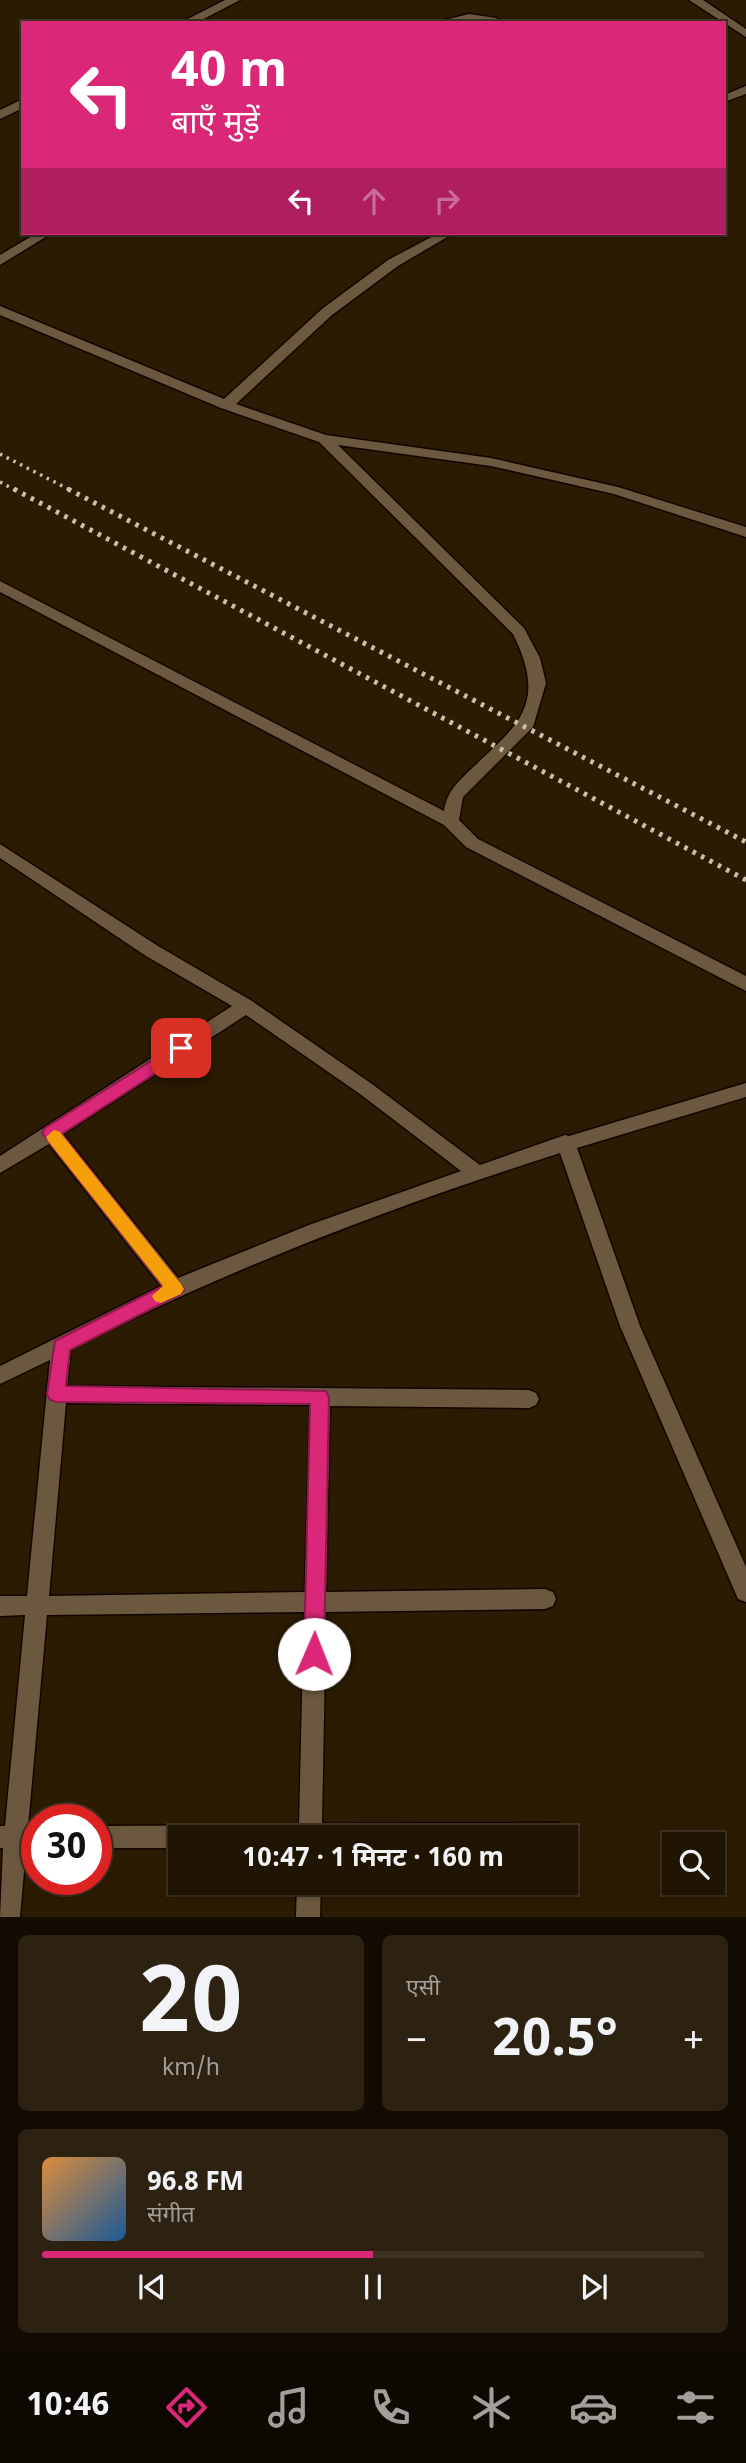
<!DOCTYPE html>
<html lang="hi">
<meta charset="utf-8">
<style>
body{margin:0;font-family:Georgia,"Noto Sans Devanagari",serif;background:#2d2111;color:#f1f3f6;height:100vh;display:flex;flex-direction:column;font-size:26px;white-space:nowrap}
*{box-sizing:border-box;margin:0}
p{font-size:23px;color:#a29e99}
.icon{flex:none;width:38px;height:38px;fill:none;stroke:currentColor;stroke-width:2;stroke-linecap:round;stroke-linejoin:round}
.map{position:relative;height:1917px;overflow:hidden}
.panel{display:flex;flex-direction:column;gap:18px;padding:18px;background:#120b01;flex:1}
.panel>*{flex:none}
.guide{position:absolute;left:21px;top:21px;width:705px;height:214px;border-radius:0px;box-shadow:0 2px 5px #0004,0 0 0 2px #3d3324;background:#db2777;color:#fff;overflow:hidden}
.buttons{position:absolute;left:662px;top:1832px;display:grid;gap:14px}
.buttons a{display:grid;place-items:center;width:63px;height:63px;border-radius:0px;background:#201402;box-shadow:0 2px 5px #0004,0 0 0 2px #3d3324;font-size:35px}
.speed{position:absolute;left:21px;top:1804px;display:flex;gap:14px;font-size:35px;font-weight:700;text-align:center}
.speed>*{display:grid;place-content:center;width:91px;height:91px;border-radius:50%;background:#201402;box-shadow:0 2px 5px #0004,0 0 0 2px #3d3324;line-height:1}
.speed .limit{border:10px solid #d22;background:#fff;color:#111}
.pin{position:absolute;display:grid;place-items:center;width:60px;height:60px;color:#fff;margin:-30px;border-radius:14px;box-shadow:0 4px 10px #0006}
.me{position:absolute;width:77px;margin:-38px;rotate:1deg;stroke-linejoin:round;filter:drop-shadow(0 0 5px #0008)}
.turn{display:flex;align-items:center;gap:24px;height:147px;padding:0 35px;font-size:32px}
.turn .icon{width:91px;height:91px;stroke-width:2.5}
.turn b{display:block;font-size:49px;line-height:60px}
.lanes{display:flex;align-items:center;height:66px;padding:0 35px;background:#0003;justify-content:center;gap:35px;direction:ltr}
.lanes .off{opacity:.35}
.big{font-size:52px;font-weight:700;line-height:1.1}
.panel .tile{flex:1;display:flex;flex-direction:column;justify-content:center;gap:10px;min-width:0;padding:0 24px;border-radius:10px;background:#2d2111}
.panel .dial{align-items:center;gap:0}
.dial b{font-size:91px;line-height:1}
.song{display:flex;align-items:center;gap:21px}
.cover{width:84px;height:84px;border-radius:10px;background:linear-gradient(135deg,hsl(30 70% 55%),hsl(210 70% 35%))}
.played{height:7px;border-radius:4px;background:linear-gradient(90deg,#db2777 50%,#3d3324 50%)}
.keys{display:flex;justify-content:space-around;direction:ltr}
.heat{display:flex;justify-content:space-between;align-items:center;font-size:38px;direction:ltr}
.panel .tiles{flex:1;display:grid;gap:18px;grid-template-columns:1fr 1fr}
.tile:last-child{grid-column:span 2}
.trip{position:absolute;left:168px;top:1825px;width:410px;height:70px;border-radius:0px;background:#201402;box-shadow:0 2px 5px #0004,0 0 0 2px #3d3324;font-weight:700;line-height:70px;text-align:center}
.tabs{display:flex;height:112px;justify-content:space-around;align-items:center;background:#0d0801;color:#a29e99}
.tabs .icon{width:49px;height:49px}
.tabs .current{color:#db2777}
.tabs b{font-size:32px;color:#f1f3f6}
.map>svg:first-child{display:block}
</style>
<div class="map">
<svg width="746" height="1917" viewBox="0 0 746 1917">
<rect width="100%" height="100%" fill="#2b1b02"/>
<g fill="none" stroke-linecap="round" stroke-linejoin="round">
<defs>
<path id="minor" d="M225 0H240L196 23H180Z
M689 0H703L746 29V37Z
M469 14 496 18 505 23 469 20 433 23Z
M746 86V94L724 102V95Z
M23 99V108L0 119V110Z
M37 233H52L0 265V255Z
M439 233H454L398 266 332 315 236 404 326 435 491 458 618 487 746 527V537L614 494 491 466 338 445 524 628 540 658 546 683 533 727 463 797 459 820 478 839 746 976V991L466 847 444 825 0 592V581L444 811C447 792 456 784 469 771 519 724 548 705 513 634L319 442 221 408 0 315V306L224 399 322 309 388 260Z
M0 844 158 946 252 1001 372 1084 480 1165 565 1135 569 1136 746 1083V1097L577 1148 640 1326 746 1567V1602L738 1599 735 1592 620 1326 560 1153C391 1207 228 1269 71 1349L67 1386 529 1390 536 1393 539 1399 536 1405 529 1408 330 1406 326 1592 545 1589 553 1592 556 1599 553 1606 545 1609 326 1612 322 1824 558 1823 566 1826 570 1834 566 1842 565 1838H180V1848H96V1826L299 1825 304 1612 47 1615 28 1826H37V1848H26L20 1917H0L3 1848H0V1826H5L25 1615 0 1616V1596H27L50 1360 0 1384V1366L161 1286 49 1144 0 1173V1156L232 1006 146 956 0 858ZM246 1015 360 1094 461 1171 309 1225 178 1278 63 1134ZM66 1403 310 1405 305 1592 49 1596Z
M297 1883H321L320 1917H296Z"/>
</defs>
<use href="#minor" stroke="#130500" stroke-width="3"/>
<use href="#minor" fill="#6b583e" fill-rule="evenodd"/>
<path stroke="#cbbfaf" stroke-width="3.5" stroke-dasharray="2.5 5" stroke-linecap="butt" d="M0 454 72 491
M0 482 17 491"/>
<path stroke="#cbbfaf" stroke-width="5" stroke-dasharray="3.5 6" stroke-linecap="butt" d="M14 489 746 880
M68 489 746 842"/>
</g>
<path fill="#db2777" stroke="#8e194d" stroke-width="2" d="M181 1042 189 1048 187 1053 62 1134 184 1289 181 1294 70 1350 66 1386 326 1391 329 1397 324 1654 321 1660 314 1663 307 1660 304 1654 310 1404 57 1402 50 1400 47 1394 55 1341 163 1286 42 1133 45 1128Z"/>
<path fill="#f59e0b" d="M54 1130 60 1132 181 1284 184 1289 181 1294 161 1303 155 1301 152 1296 163 1286 48 1141 46 1137Z"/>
</svg>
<div class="buttons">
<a><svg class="icon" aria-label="search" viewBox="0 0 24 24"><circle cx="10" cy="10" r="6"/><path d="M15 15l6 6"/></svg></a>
</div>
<div class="speed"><div class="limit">30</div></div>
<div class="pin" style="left:181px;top:1048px;background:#d93025"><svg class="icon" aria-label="arrive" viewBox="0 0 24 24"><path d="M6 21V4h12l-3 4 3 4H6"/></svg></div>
<svg class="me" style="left:314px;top:1654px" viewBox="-20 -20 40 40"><circle r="19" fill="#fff"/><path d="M0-13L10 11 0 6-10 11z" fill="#db2777"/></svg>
<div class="trip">10:47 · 1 मिनट · 160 m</div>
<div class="guide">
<div class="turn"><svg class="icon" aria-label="left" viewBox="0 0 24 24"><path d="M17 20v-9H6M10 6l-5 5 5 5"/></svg><div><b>40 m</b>बाएँ मुड़ें</div></div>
<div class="lanes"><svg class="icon" aria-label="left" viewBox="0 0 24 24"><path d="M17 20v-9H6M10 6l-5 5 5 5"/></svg><svg class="icon off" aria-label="ahead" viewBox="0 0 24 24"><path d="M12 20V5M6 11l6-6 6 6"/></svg><svg class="icon off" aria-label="right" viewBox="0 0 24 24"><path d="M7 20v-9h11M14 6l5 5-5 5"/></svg></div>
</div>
</div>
<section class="panel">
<div class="tiles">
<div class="tile dial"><b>20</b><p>km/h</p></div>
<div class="tile"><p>एसी</p>
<div class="heat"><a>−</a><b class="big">20.5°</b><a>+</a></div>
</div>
<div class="tile">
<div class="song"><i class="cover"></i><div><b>96.8 FM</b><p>संगीत</p></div></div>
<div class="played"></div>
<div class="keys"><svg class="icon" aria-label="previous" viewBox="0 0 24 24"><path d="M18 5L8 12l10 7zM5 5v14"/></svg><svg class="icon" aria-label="pause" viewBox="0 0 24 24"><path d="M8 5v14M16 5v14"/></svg><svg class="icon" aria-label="next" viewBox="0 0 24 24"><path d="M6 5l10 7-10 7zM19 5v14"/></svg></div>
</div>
</div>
</section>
<nav class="tabs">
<b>10:46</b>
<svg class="icon current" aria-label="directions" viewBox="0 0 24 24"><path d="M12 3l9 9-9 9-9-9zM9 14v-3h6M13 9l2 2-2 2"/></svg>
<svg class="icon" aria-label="music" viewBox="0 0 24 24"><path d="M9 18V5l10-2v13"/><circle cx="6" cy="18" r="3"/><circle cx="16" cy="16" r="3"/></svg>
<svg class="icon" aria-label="phone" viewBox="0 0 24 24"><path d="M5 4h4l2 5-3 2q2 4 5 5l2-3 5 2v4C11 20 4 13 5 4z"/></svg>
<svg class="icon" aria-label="climate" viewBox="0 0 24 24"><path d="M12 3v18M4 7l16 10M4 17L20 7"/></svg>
<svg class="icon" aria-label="car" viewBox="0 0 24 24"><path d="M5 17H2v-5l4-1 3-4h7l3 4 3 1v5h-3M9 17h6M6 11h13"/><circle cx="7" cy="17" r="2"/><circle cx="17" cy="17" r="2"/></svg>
<svg class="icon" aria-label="filters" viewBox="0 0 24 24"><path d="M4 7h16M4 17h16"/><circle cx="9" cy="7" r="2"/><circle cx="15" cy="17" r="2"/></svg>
</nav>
